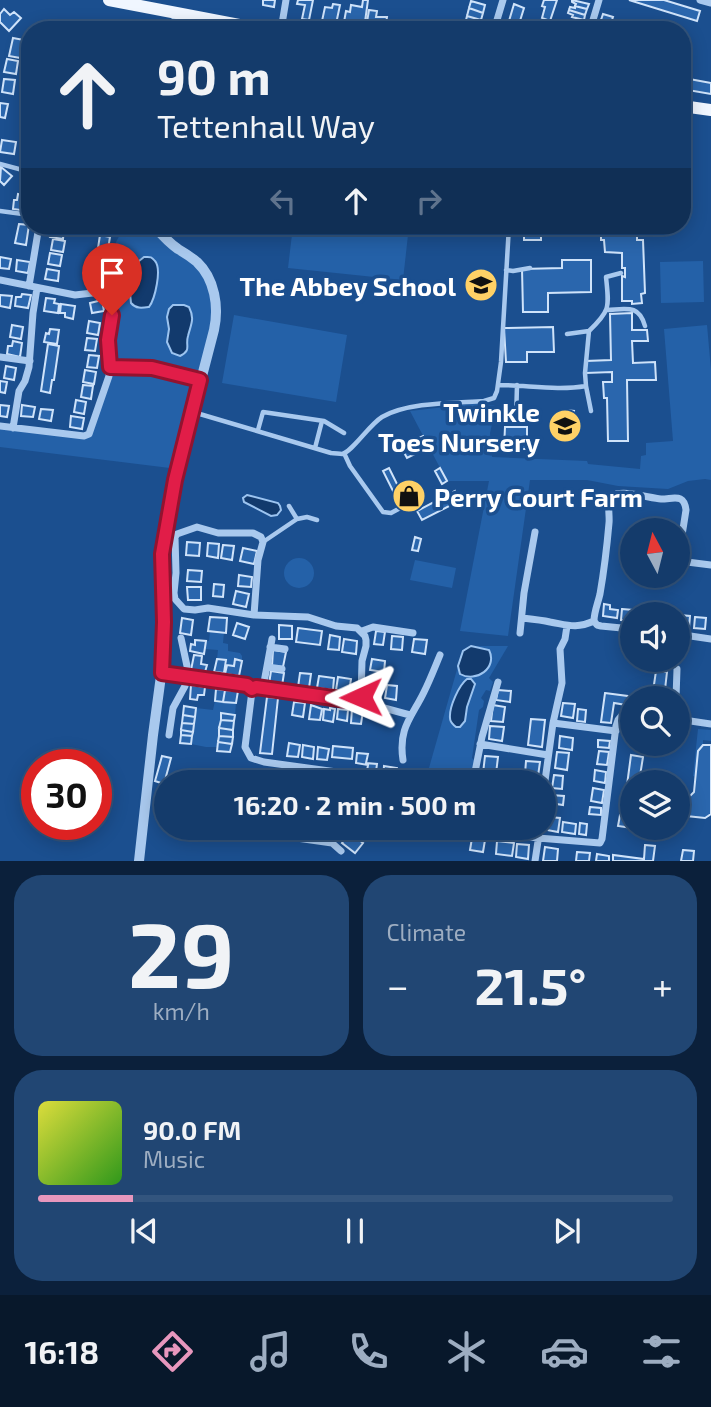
<!DOCTYPE html>
<meta charset="utf-8">
<style>
body{margin:0;font-family:"Exo 2",sans-serif;background:#214673;color:#f1f3f6;height:100vh;display:flex;flex-direction:column;font-size:26px;white-space:nowrap}
*{box-sizing:border-box;margin:0}
p{font-size:23px;color:#9dadc1}
.icon{flex:none;width:38px;height:38px;fill:none;stroke:currentColor;stroke-width:2;stroke-linecap:round;stroke-linejoin:round}
.map{position:relative;height:861px;overflow:hidden}
.panel{display:flex;flex-direction:column;gap:14px;padding:14px;background:#0b203b;flex:1}
.panel>*{flex:none}
.guide{position:absolute;left:21px;top:21px;width:670px;height:214px;border-radius:28px;box-shadow:0 4px 18px #0003,0 0 0 2px #33557e;background:#143b6b;color:#f1f3f6;overflow:hidden}
.needle{width:46px;rotate:353deg}
.tools{position:absolute;left:620px;top:518px;display:grid;gap:14px}
.tools a{display:grid;place-items:center;width:70px;height:70px;border-radius:50%;background:#143b6b;box-shadow:0 4px 18px #0003,0 0 0 2px #33557e;font-size:35px}
.speed{position:absolute;left:21px;top:749px;display:flex;gap:14px;font-size:35px;font-weight:700;text-align:center}
.speed>*{display:grid;place-content:center;width:91px;height:91px;border-radius:50%;background:#143b6b;box-shadow:0 4px 18px #0003,0 0 0 2px #33557e;line-height:1}
.speed .limit{border:10px solid #d22;background:#fff;color:#111}
.pin{position:absolute;display:grid;place-items:center;width:60px;height:60px;color:#fff;margin:-72px -30px;border-radius:50% 50% 50% 0;rotate:-45deg;box-shadow:0 0 7px #0007}
.pin .icon{rotate:45deg}
.me{position:absolute;width:77px;margin:-38px;rotate:269deg;stroke-linejoin:round;filter:drop-shadow(0 0 5px #0008)}
.turn{display:flex;align-items:center;gap:24px;height:147px;padding:0 21px;font-size:32px}
.turn .icon{width:91px;height:91px;stroke-width:2.5}
.turn b{display:block;font-size:49px;line-height:60px}
.lanes{display:flex;align-items:center;height:66px;padding:0 21px;background:#0003;justify-content:center;gap:35px;direction:ltr}
.lanes .off{opacity:.35}
.big{font-size:52px;font-weight:700;line-height:1.1}
.panel .tile{flex:1;display:flex;flex-direction:column;justify-content:center;gap:10px;min-width:0;padding:0 24px;border-radius:28px;background:#214673}
.panel .dial{align-items:center;gap:0}
.dial b{font-size:91px;line-height:1}
.song{display:flex;align-items:center;gap:21px}
.cover{width:84px;height:84px;border-radius:10px;background:linear-gradient(135deg,hsl(60 70% 55%),hsl(110 70% 35%))}
.played{height:7px;border-radius:4px;background:linear-gradient(90deg,#e797bd 15%,#33557e 15%)}
.keys{display:flex;justify-content:space-around;direction:ltr}
.heat{display:flex;justify-content:space-between;align-items:center;font-size:38px;direction:ltr}
.panel .tiles{flex:1;display:grid;gap:14px;grid-template-columns:1fr 1fr}
.tile:last-child{grid-column:span 2}
.trip{position:absolute;left:154px;top:770px;width:402px;height:70px;border-radius:35px;background:#143b6b;box-shadow:0 4px 18px #0003,0 0 0 2px #33557e;font-weight:700;line-height:70px;text-align:center}
.menu{display:flex;height:112px;justify-content:space-around;align-items:center;background:#08182b;color:#9dadc1}
.menu .icon{width:49px;height:49px}
.menu .on{color:#e797bd}
.menu b{font-size:32px;color:#f1f3f6}
.map>svg:first-child{display:block}
</style>
<div class="map">
<svg width="711" height="861" viewBox="0 0 711 861">
<rect width="100%" height="100%" fill="#1b4f8f"/>
<path fill="#2461a8" fill-rule="evenodd" d="M293 226H409L403 280 288 268Z
M156 228 197 262 216 306 178 469 0 447V426L89 434 108 381 112 262 116 242 122 231Z
M703 261 704 302 661 303 660 262Z
M234 315 347 335 336 402 222 383Z
M707 325 711 370V480L705 479 688 481 668 489 618 486 587 480H530L508 636 460 631 489 481H447L410 411 479 403 496 406 490 433 492 457 587 461 588 464 640 469 641 456 646 455V443L673 441 664 329Z
M284 573a15 15 0 1 1 30 0a15 15 0 1 1-30 0Z
M415 560 456 568 452 588 410 580Z
M210 631 224 632 223 643 228 644V651L240 653 242 656V661L235 660 234 666 227 665V660L217 659 218 650 205 649 206 641H209Z
M471 646H508L489 678 493 682 490 691 486 690 481 698 484 701 483 707 479 710 472 758 476 762 467 782H425L458 666 460 674C473 682 485 673 491 661L480 647ZM461 683 475 684 467 707 465 721 461 727H456L451 722 450 715Z
M215 701 236 703 235 715 221 713 217 747H206L191 744 196 708 213 710Z
M698 729 711 730V741L703 740V745L698 751 696 777 693 776Z"/>
<path fill="#123a6d" stroke="#9cc4f0" stroke-width="2" d="M144 257C150 257 151 256 155 261 162 269 155 299 149 307 142 308 136 309 131 303L130 293 131 283 139 261Z
M173 305H184L189 307C195 319 191 324 188 336 185 346 192 350 180 356L172 353 167 342 169 329 167 317 169 309Z
M247 495 278 503 280 506 281 510 277 515 271 516 244 502 243 498Z
M471 646 489 650C498 668 476 683 460 674L458 666 463 651Z
M467 679H471L475 684 467 707 465 721 460 727H456C453 724 450 723 450 718 449 707 459 685 467 679Z"/>
<path fill="#2a66ad" stroke="#cfe3fa" stroke-width="2" d="M263 0H275L274 7 263 5Z
M298 0H313L309 20 302 19 305 5 297 4Z
M363 0H368L365 22 359 21 358 28 351 27V23L344 22 346 11 350 12 351 5 362 7Z
M544 0H557L550 21 542 18 545 7 542 6Z
M572 0 589 4 587 9 575 6 576 4 572 2Z
M629 0H664L700 11 697 21Z
M471 1 485 5 483 13 469 8Z
M333 4 340 5 336 24 322 21 325 7 332 8Z
M514 4 524 8 519 24 509 21Z
M575 6 587 9 585 15 569 10 570 7 575 8Z
M469 8 483 13 481 20 467 16Z
M4 9 10 15 14 12 21 18 9 31 0 22V14Z
M369 10 377 11 376 17H387L385 30H379V26H375L374 29 366 28Z
M569 10 585 15 584 20 572 17 573 15 568 13Z
M603 14 613 17 612 20 618 22 617 25 601 20Z
M467 16 481 20 479 28 465 24Z
M601 20 617 25 616 28 610 26 609 29 599 26Z
M566 21 579 25 578 30 567 29 568 27 565 26Z
M133 22 148 25 147 30H131Z
M427 23H431L430 30H408L409 24 426 27Z
M13 38 24 40 23 48 28 49 26 59 9 56Z
M7 59 18 61 16 74 4 72Z
M684 78 711 83V94L682 89Z
M4 79 15 80 13 94 2 92Z
M0 103 8 104 5 118 0 117Z
M2 140 16 142 14 154 0 152Z
M1 167 12 176 4 185 0 181Z
M18 194 28 196 27 201 30 202 28 211 13 209 14 200H17Z
M19 224 29 225 26 245 15 243Z
M422 226H467L466 232 421 228Z
M524 226H572V233L541 234V240H524Z
M52 227 64 229 63 239 50 237Z
M637 230V240H643L645 293 641 294 642 303 632 304V301H622V276L625 277V268H622V253L605 252 604 240H601V231Z
M100 235 110 237 108 249 98 248Z
M53 239 65 241 63 252 51 250Z
M50 253 62 255 60 266 48 264Z
M92 254 102 256 100 268 90 266Z
M0 257 11 259 9 269 0 268Z
M17 260 30 262 28 273 16 271Z
M562 260H591V292L548 293V312H523L522 269 562 268Z
M47 269 59 271 58 281 45 279Z
M102 273 104 284 91 286 89 275Z
M22 294 31 295 28 308 15 306 16 297H21Z
M0 295 12 296 10 308 0 306Z
M46 298 55 299 54 303 59 304 58 313 44 311Z
M102 300 104 311 92 313 90 303Z
M61 304 75 306 73 319 65 317V313H60Z
M632 313V330H647L648 341H632L633 363 655 362 656 380H627L628 441H608L607 398H604L603 382H612V372L586 373V361L611 360 610 314Z
M89 321 100 323 98 335 87 333Z
M12 325 23 327 21 339 10 337Z
M553 327 554 352H527V362H506L504 328Z
M50 329 59 330 57 344 44 342 46 333 49 334Z
M87 338 97 339 95 351 85 350Z
M13 341 22 343 20 357 7 354 8 346H12Z
M48 344 59 346 54 380H52L50 393 41 391Z
M89 355 99 356 97 368 87 367Z
M6 366 16 368 14 380 4 378Z
M85 370 96 372 94 384 83 382Z
M0 381 7 382 5 393 0 392Z
M83 385 93 386 91 399 81 397Z
M76 400 86 402 84 414 74 412Z
M0 405 9 406 7 417 0 416Z
M22 405 35 407 33 417 21 416Z
M41 409 53 410 51 421 39 419Z
M564 410 574 411 570 440 560 439 561 428 557 427V424H562V421H559L560 413 564 414Z
M71 416 84 418 82 429 70 427Z
M505 427H527V449H504Z
M423 436 429 447 407 458 401 447Z
M389 468 400 490 394 493 383 471Z
M440 468 447 481 442 484 435 471Z
M455 491 459 501 422 520 417 511Z
M415 537 421 539 418 551 412 550Z
M187 542 200 543 199 556 186 555Z
M208 543 219 544 218 558 207 556Z
M223 545 234 546 232 560 221 558Z
M243 548 257 551 254 564 240 561Z
M188 570 202 571 201 582 187 581Z
M239 575 252 577 251 587 238 586Z
M214 584 224 585 223 597 213 596Z
M187 587H201V600H188Z
M236 591 249 594 246 607 233 604Z
M604 604 610 605V609L618 610 617 618 603 616Z
M622 609 633 610 632 621 621 620Z
M679 615 690 616 689 628 678 626Z
M210 617 227 618 226 633 208 631Z
M695 617 706 618 705 629 694 628Z
M182 618 193 620 191 635 180 633Z
M237 623 249 627 245 639 233 635Z
M279 625 292 626V639H279Z
M298 628 322 631 320 645 296 642Z
M376 631 385 632 383 645 374 644Z
M330 635 340 637 339 650 328 649Z
M392 636 403 637 402 650 391 649Z
M344 639 357 641 356 654 342 652Z
M414 639 427 640 425 654 412 652Z
M195 640 206 641 204 654 190 651 191 644 195 645Z
M273 650 286 652 283 667 272 666Z
M194 655 202 656 201 664 207 665 205 672 191 670Z
M217 659 226 660 224 673 214 672Z
M235 659 242 661 239 676 225 674 227 665 234 666Z
M372 659 385 661 384 672 370 670Z
M271 671 284 673 282 686 269 684Z
M656 671 667 672 664 698H652Z
M300 673 311 674 309 688 298 687Z
M319 676 334 678 333 690 317 688Z
M338 677 351 679 349 692 336 690Z
M370 682 383 684 381 697 368 695Z
M191 685 205 687 204 695H198L197 700 190 699Z
M387 685 397 686 396 700 385 698Z
M216 689 225 690 223 702 215 701Z
M225 690 238 691 236 703 223 702Z
M498 690 511 691 510 702 496 700Z
M605 693 635 697V698H632V706L614 703 611 723 601 722Z
M267 697 278 698 272 754 260 753Z
M294 702 305 703 303 717 292 715Z
M563 703 575 704 573 718 561 716Z
M311 705 322 709 320 720 309 719Z
M493 705 505 707 503 722 491 721Z
M184 706 196 708 195 717 183 715Z
M330 708 335 709 333 722 323 720 324 709 330 710Z
M338 709 348 710 347 721 337 719Z
M352 709 363 711 361 724 351 723Z
M578 709 586 710 585 722 577 721Z
M221 713 235 715 234 721 221 720Z
M183 715 195 717 194 724 182 723Z
M531 719 545 720 542 747 528 745Z
M221 720 234 721 233 730 219 728Z
M182 723 194 724 193 732 181 730Z
M490 726 504 727 502 741 489 739Z
M219 728 233 730V737L219 736Z
M181 730 193 732 192 736 181 735Z
M181 735 192 736 191 744 180 743Z
M219 736 233 737 232 744 218 742Z
M560 736 573 738 572 750 559 748Z
M598 740 610 741 609 748 598 747Z
M218 742 232 744 230 752 217 751Z
M289 743 300 745 298 757 287 756Z
M303 745 314 747 313 759 302 757Z
M703 745H711V814L705 818 677 815V795L689 797 694 792 698 751Z
M333 746 353 748 352 759 332 757Z
M318 747 329 749 327 760 317 759Z
M599 751 609 752 607 765 597 764Z
M557 752 569 753 567 770 555 768Z
M357 753 368 754 366 763 377 764 375 779 366 777 368 765 356 763Z
M631 755 643 757 639 782H632V801L625 800Z
M162 756 171 758 164 784 155 781Z
M485 756 498 757 495 782H482Z
M526 761 540 762 538 776 525 774Z
M384 766 397 768 396 781 383 780Z
M595 770 606 772 605 783 594 781Z
M234 773 240 774 239 782H233Z
M240 774 247 775 246 782H239Z
M247 775 253 776V782H246Z
M554 775 563 776 562 789 552 788Z
M253 776 261 777 260 782H253Z
M593 788 604 790 602 803 591 801Z
M551 795 564 796 563 805 550 803Z
M590 807 601 808V815L589 814Z
M620 815 632 816V828H646V830L618 826Z
M548 817 560 818 558 832 547 830Z
M563 822 576 824 575 834 562 832Z
M580 823 587 824 586 835 579 834Z
M316 828H323V835L315 834Z
M323 828H331L330 836 323 835Z
M348 835 354 840 356 838 363 843 355 853 342 843Z
M472 838 485 840 483 852 470 850Z
M497 841 514 843 512 856 496 854Z
M517 844 529 845 528 859 516 857Z
M645 845 655 846 653 861H613V855L644 859Z
M545 847 558 849 557 861H543Z
M683 850 694 851 693 861H681Z
M577 852 590 853 589 861H576Z
M597 854 609 856V861H596Z"/>
<g fill="none" stroke-linecap="round" stroke-linejoin="round">
<path stroke="#a9c9ee" stroke-width="4.5" d="M0 164 30 172
M0 211 30 215
M506 270 513 271 530 268
M607 310C626 309 639 304 645 326
M567 334 589 331
M498 385C527 385 557 391 586 386L585 373 589 331C611 310 609 307 606 277L621 273
M586 386 591 411
M193 412 331 453C335 453 339 454 342 454 352 452 369 425 382 417 408 402 455 403 484 401L494 398 497 391 501 362 509 226
M516 421 517 385
M258 430 263 412 324 421 344 433
M315 448 322 421
M344 453 350 466 383 512 391 513 417 499
M289 506 297 519
M263 542 297 519 307 517 317 520"/>
<path stroke="#a9c9ee" stroke-width="7" d="M700 0 711 3
M281 30 286 0
M494 30 503 0
M590 30 599 0
M91 226C113 230 134 236 156 228
M0 280 75 295 110 291
M29 286 39 226
M0 357 30 361
M110 367H146L200 380
M0 426 84 436 89 434 109 376 108 337 111 321V280L113 254
M13 428 19 391 25 381 29 367 33 313 37 288
M254 615 258 560 263 542 261 537 253 533H218L197 527 177 534 175 537 176 573 174 593 175 599 184 609 195 610 208 608 254 615 308 617 336 626 357 628 365 636 366 640V646L362 661 361 697
M522 618C531 619 541 620 550 622 568 625 576 629 594 621
M594 621C594 612 598 603 600 594 604 571 607 546 609 523 610 515 606 503 613 496 621 489 649 498 661 499 674 499 684 493 686 510L680 548 681 557 687 562 711 565
M594 621 597 625 601 626 632 629
M362 631 373 627 413 633
M520 633 524 593 535 532
M677 634 711 639
M270 647 285 649
M267 667 282 669
M162 673 250 687 252 691 245 747 251 758 264 762 344 773 358 782
M263 688 272 639
M252 689 263 688 347 700 361 697 373 705 410 715
M676 698 677 669
M677 719 711 724
M553 723 562 683 560 649 565 639 567 626
M169 735 173 708 185 686 187 676V666L181 638
M480 744 548 755
M403 760C398 728 412 717 424 692 430 680 435 667 440 655
M286 782 289 766
M473 782 482 737 498 682
M544 788 553 723 616 731
M227 828 332 843 341 851
M461 828 538 838 600 843 602 839 616 726 618 720 623 714 632 713
M535 861 540 828"/>
<path stroke="#a9c9ee" stroke-width="10" d="M174 30 178 13
M139 861 153 735 163 661 165 622 162 554 175 480 214 330C219 307 215 279 197 262 191 257 185 253 178 249 169 243 161 234 154 226"/>
<path stroke="#f0f6ff" stroke-width="12" d="M109 0 266 30
M682 106 711 110"/>
</g>
<g fill="none" stroke-linecap="round" stroke-linejoin="round">
<defs>
<path id="route" d="M112 315 108 340 110 367 152 368 200 380 175 480 162 554 164 622 162 673 247 685 252 689 256 687 347 700 361 697"/>
</defs>
<use href="#route" stroke="#92132f" stroke-width="18"/>
<use href="#route" stroke="#e11d48" stroke-width="12"/>
</g>
<defs>
<symbol id="school-disc" viewBox="-11 -11 22 22"><circle r="9.5" fill="#ffd166" stroke="#1b4f8f"/><path d="M0-5L7-2L0 1L-7-2ZM-4 1L0 2.5L4 1V4Q0 6-4 4Z" fill="#111"/></symbol>
<symbol id="shop-disc" viewBox="-11 -11 22 22"><circle r="9.5" fill="#ffd166" stroke="#1b4f8f"/><path d="M-5-2.5h2.3a2.7 3.5 0 0 1 5.4 0H5L5.5 6h-11ZM-1.5-2.5h3a1.5 2.3 0 0 0-3 0Z" fill="#111"/></symbol>
</defs>
<g fill-rule="evenodd">
<use href="#school-disc" x="462" y="266" width="38" height="38"/>
<use href="#school-disc" x="546" y="407" width="38" height="38"/>
<use href="#shop-disc" x="390" y="477" width="38" height="38"/>
</g>
<g text-anchor="middle" dominant-baseline="central" stroke-width="7" stroke-linejoin="round" paint-order="stroke">
<g font-size="26" font-weight="bold" fill="#fff" stroke="#1b4f8f" text-anchor="end">
<text x="456" y="285">The Abbey School</text>
<text x="540" y="411">Twinkle<tspan x="540" dy="30">Toes Nursery</tspan></text>
<text x="434" y="496" text-anchor="start">Perry Court Farm</text>
</g>
</g>
</svg>
<div class="tools">
<a><svg class="needle" viewBox="-14 -14 28 28"><path d="M0-13l5 13h-10z" fill="#e53935"/><path d="M0 13l5-13h-10z" fill="#9dadc1"/></svg></a>
<a><svg class="icon" aria-label="sound" viewBox="0 0 24 24"><path d="M4 9h4l5-4v14l-5-4H4zM17 9q2 3 0 6"/></svg></a>
<a><svg class="icon" aria-label="search" viewBox="0 0 24 24"><circle cx="10" cy="10" r="6"/><path d="M15 15l6 6"/></svg></a>
<a><svg class="icon" aria-label="layers" viewBox="0 0 24 24"><path d="M12 4l9 5-9 5-9-5zM3 14l9 5 9-5"/></svg></a>
</div>
<div class="speed"><div class="limit">30</div></div>
<div class="pin" style="left:112px;top:315px;background:#d93025"><svg class="icon" aria-label="arrive" viewBox="0 0 24 24"><path d="M6 21V4h12l-3 4 3 4H6"/></svg></div>
<svg class="me" style="left:361px;top:697px" viewBox="-20 -20 40 40"><path d="M0-17L14 15 0 8-14 15z" fill="#e11d48" stroke="#fff" stroke-width="4"/></svg>
<div class="trip">16:20 · 2 min · 500 m</div>
<div class="guide">
<div class="turn"><svg class="icon" aria-label="ahead" viewBox="0 0 24 24"><path d="M12 20V5M6 11l6-6 6 6"/></svg><div><b>90 m</b>Tettenhall Way</div></div>
<div class="lanes"><svg class="icon off" aria-label="left" viewBox="0 0 24 24"><path d="M17 20v-9H6M10 6l-5 5 5 5"/></svg><svg class="icon" aria-label="ahead" viewBox="0 0 24 24"><path d="M12 20V5M6 11l6-6 6 6"/></svg><svg class="icon off" aria-label="right" viewBox="0 0 24 24"><path d="M7 20v-9h11M14 6l5 5-5 5"/></svg></div>
</div>
</div>
<section class="panel">
<div class="tiles">
<div class="tile dial"><b>29</b><p>km/h</p></div>
<div class="tile"><p>Climate</p>
<div class="heat"><a>−</a><b class="big">21.5°</b><a>+</a></div>
</div>
<div class="tile">
<div class="song"><i class="cover"></i><div><b>90.0 FM</b><p>Music</p></div></div>
<div class="played"></div>
<div class="keys"><svg class="icon" aria-label="previous" viewBox="0 0 24 24"><path d="M18 5L8 12l10 7zM5 5v14"/></svg><svg class="icon" aria-label="pause" viewBox="0 0 24 24"><path d="M8 5v14M16 5v14"/></svg><svg class="icon" aria-label="next" viewBox="0 0 24 24"><path d="M6 5l10 7-10 7zM19 5v14"/></svg></div>
</div>
</div>
</section>
<nav class="menu">
<b>16:18</b>
<svg class="icon on" aria-label="directions" viewBox="0 0 24 24"><path d="M12 3l9 9-9 9-9-9zM9 14v-3h6M13 9l2 2-2 2"/></svg>
<svg class="icon" aria-label="music" viewBox="0 0 24 24"><path d="M9 18V5l10-2v13"/><circle cx="6" cy="18" r="3"/><circle cx="16" cy="16" r="3"/></svg>
<svg class="icon" aria-label="phone" viewBox="0 0 24 24"><path d="M5 4h4l2 5-3 2q2 4 5 5l2-3 5 2v4C11 20 4 13 5 4z"/></svg>
<svg class="icon" aria-label="climate" viewBox="0 0 24 24"><path d="M12 3v18M4 7l16 10M4 17L20 7"/></svg>
<svg class="icon" aria-label="car" viewBox="0 0 24 24"><path d="M5 17H2v-5l4-1 3-4h7l3 4 3 1v5h-3M9 17h6M6 11h13"/><circle cx="7" cy="17" r="2"/><circle cx="17" cy="17" r="2"/></svg>
<svg class="icon" aria-label="filters" viewBox="0 0 24 24"><path d="M4 7h16M4 17h16"/><circle cx="9" cy="7" r="2"/><circle cx="15" cy="17" r="2"/></svg>
</nav>
